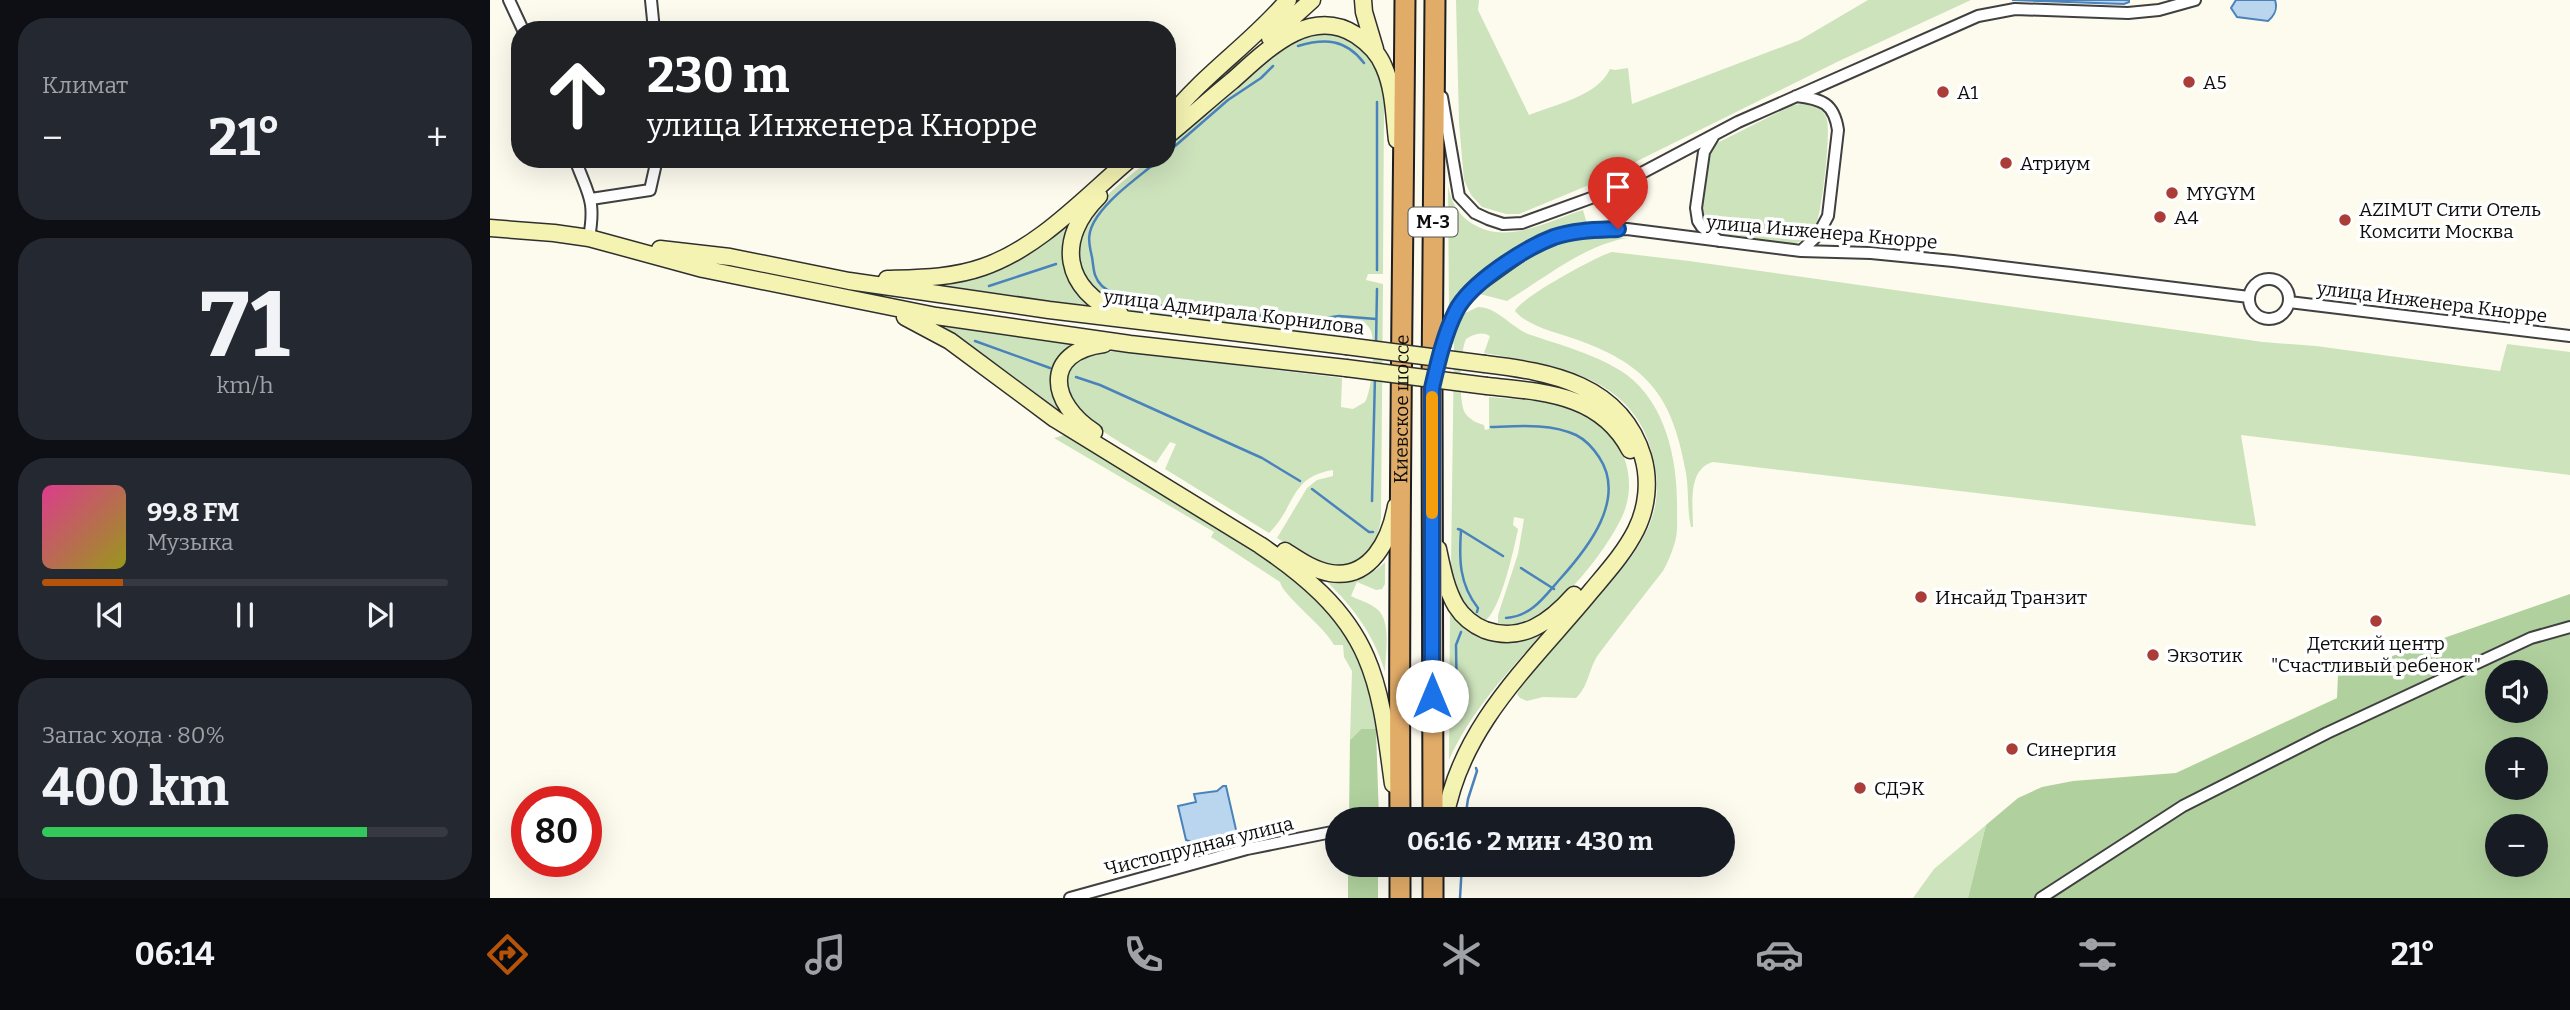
<!DOCTYPE html>
<html lang="ru">
<meta charset="utf-8">
<style>
body{margin:0;font-family:Bitter,serif;background:#242831;color:#f1f3f6;height:100vh;display:flex;flex-direction:column;font-size:26px;white-space:nowrap}
*{box-sizing:border-box;margin:0}
p{font-size:23px;color:#9ea1a6}
.icon{flex:none;width:38px;height:38px;fill:none;stroke:currentColor;stroke-width:2;stroke-linecap:round;stroke-linejoin:round}
.map{position:relative;flex:1;overflow:hidden}
.drawer{display:flex;flex-direction:column;gap:18px;padding:18px;background:#0d0f14;width:490px}
.drawer>*{flex:none}
.banner{position:absolute;left:21px;top:21px;width:665px;height:147px;border-radius:28px;box-shadow:0 7px 28px #0002;background:#202124;color:#fff;overflow:hidden}
.fabs{position:absolute;left:1995px;top:660px;display:grid;gap:14px}
.fabs a{display:grid;place-items:center;width:63px;height:63px;border-radius:50%;background:#171b24;box-shadow:0 7px 28px #0002;font-size:35px}
.speed{position:absolute;left:21px;top:786px;display:flex;gap:14px;font-size:35px;font-weight:700;text-align:center}
.speed>*{display:grid;place-content:center;width:91px;height:91px;border-radius:50%;background:#171b24;box-shadow:0 7px 28px #0002;line-height:1}
.speed .limit{border:10px solid #d22;background:#fff;color:#111}
.pin{position:absolute;display:grid;place-items:center;width:60px;height:60px;color:#fff;margin:-72px -30px;border-radius:50% 50% 50% 0;rotate:-45deg;box-shadow:0 0 7px #0007}
.pin .icon{rotate:45deg}
.me{position:absolute;width:77px;margin:-38px;rotate:0deg;stroke-linejoin:round;filter:drop-shadow(0 0 5px #0008)}
.turn{display:flex;align-items:center;gap:24px;height:147px;padding:0 21px;font-size:32px}
.turn .icon{width:91px;height:91px;stroke-width:2.5}
.turn b{display:block;font-size:49px;line-height:60px}
.big{font-size:52px;font-weight:700;line-height:1.1}
.drawer .tile{flex:1;display:flex;flex-direction:column;justify-content:center;gap:10px;min-width:0;padding:0 24px;border-radius:28px;background:#242831}
.drawer .dial{align-items:center;gap:0}
.dial b{font-size:91px;line-height:1}
.song{display:flex;align-items:center;gap:21px}
.cover{width:84px;height:84px;border-radius:10px;background:linear-gradient(135deg,hsl(330 70% 55%),hsl(60 70% 35%))}
.played{height:7px;border-radius:4px;background:linear-gradient(90deg,#b45309 20%,#363941 20%)}
.keys{display:flex;justify-content:space-around;direction:ltr}
.heat{display:flex;justify-content:space-between;align-items:center;font-size:38px;direction:ltr}
.charge{height:10px;border-radius:5px;background:linear-gradient(90deg,#34c759 80%,#363941 0)}
.trip{position:absolute;left:835px;top:807px;width:410px;height:70px;border-radius:35px;background:#171b24;box-shadow:0 7px 28px #0002;font-weight:700;line-height:70px;text-align:center}
.tabs{display:flex;height:112px;justify-content:space-around;align-items:center;background:#090b0e;color:#9ea1a6}
.tabs .icon{width:49px;height:49px}
.tabs .selected{color:#b45309}
.tabs b{font-size:32px;color:#f1f3f6}
main{display:flex;flex:1;min-height:0}
.map>svg:first-child{display:block}
</style>
<main>
<section class="drawer">
<div class="tile"><p>Климат</p>
<div class="heat"><a>−</a><b class="big">21°</b><a>+</a></div>
</div>
<div class="tile dial"><b>71</b><p>km/h</p></div>
<div class="tile">
<div class="song"><i class="cover"></i><div><b>99.8 FM</b><p>Музыка</p></div></div>
<div class="played"></div>
<div class="keys"><svg class="icon" aria-label="previous" viewBox="0 0 24 24"><path d="M18 5L8 12l10 7zM5 5v14"/></svg><svg class="icon" aria-label="pause" viewBox="0 0 24 24"><path d="M8 5v14M16 5v14"/></svg><svg class="icon" aria-label="next" viewBox="0 0 24 24"><path d="M6 5l10 7-10 7zM19 5v14"/></svg></div>
</div>
<div class="tile"><p>Запас хода · 80%</p><b class="big">400 km</b><div class="charge"></div></div>
</section>
<div class="map">
<svg width="2080" height="898" viewBox="0 0 2080 898">
<rect width="100%" height="100%" fill="#fdfbee"/>
<path fill="#cde3bc" d="M966 0H989L988 10 1039 115C1066 104 1108 96 1120 69L1125 70 1138 68 1142 104 1310 40 1378 0H1481L1347 62 1099 185 1029 214H1016L992 207 981 195 974 180 969 123Z
M826 33C833 33 842 32 848 34 881 43 892 75 894 105L893 274H878L876 280 893 284 891 517C888 547 870 572 837 565 819 561 802 547 787 538L817 488 827 480 843 476V470C799 477 806 507 779 533L675 469 686 444 680 442 666 463C640 447 560 410 579 371 588 353 610 352 627 351L852 378 851 407 863 409 875 402C882 390 887 341 880 329 875 321 869 320 860 319L857 336 666 317C644 313 619 306 602 290 577 264 591 225 611 202 625 186 644 173 660 159H677V144C720 107 772 50 826 33Z
M1315 103C1324 104 1332 108 1336 117 1342 128 1332 205 1328 218 1326 227 1320 236 1313 240 1297 250 1252 239 1233 237 1224 234 1217 228 1212 220 1207 211 1214 164 1219 154 1221 149 1224 146 1229 142L1301 106Z
M958 186C961 202 968 214 981 223 1017 246 1057 221 1093 210L1097 224C1044 231 989 267 959 311Z
M584 217C579 264 570 272 603 308L443 286C507 277 535 257 584 217Z
M1104 237 1138 238C1096 244 1053 279 1017 301L990 294C995 286 1007 279 1015 273 1043 253 1069 240 1104 237Z
M1122 252 1199 261 1773 342 1826 346 2010 371 2017 344 2080 352V475L1751 435 1766 526 1223 462C1197 469 1203 506 1203 527H1201C1197 510 1199 491 1196 473 1183 399 1160 366 1088 340 1069 333 1038 327 1025 311 1030 298 1107 256 1122 252Z
M988 307C1007 307 1021 327 1038 334 1070 345 1109 355 1137 375 1177 405 1188 463 1187 510 1187 520 1188 532 1185 542 1182 552 1178 562 1173 571 1151 599 1129 627 1108 655 1098 670 1099 686 1086 698L1053 697 1037 701 1030 698 1027 694 1034 682C1061 652 1088 621 1114 590 1129 572 1145 555 1155 534 1168 510 1170 483 1163 457 1145 375 1063 365 994 353L1000 336C992 331 984 334 976 339 970 351 968 401 975 413 980 420 987 423 994 425L995 430 999 429V397C1031 400 1068 400 1098 415 1111 422 1120 433 1128 445 1139 463 1142 486 1136 506 1128 539 1047 646 1008 624V615L1028 554 1034 519 1024 517 1023 525 1028 529C1024 549 1011 608 996 620L985 616 973 602 961 568 964 344 962 342 971 315Z
M454 326 583 344C568 379 552 368 572 412Z
M574 435 767 551C839 600 872 641 886 729H871L860 740 862 671 854 657 853 645H844C834 626 793 596 790 582L721 537 724 532 564 438Z
M895 562V584L892 589 886 590 867 582 861 596C869 600 880 603 887 609 902 621 895 655 895 672 884 633 859 602 830 575 855 580 876 582 895 562Z
M960 610C983 642 1018 649 1053 633 1017 673 981 711 959 760Z
M1496 825 1478 898H1423L1444 869Z"/>
<path fill="#b0d19e" fill-rule="evenodd" d="M2080 594V898H1478L1496 825 1528 798 1552 787 1583 781 1686 773 1847 698 1848 675ZM2007 672H2046V710H2007ZM2007 749H2046V788H2007ZM2007 826H2046V864H2007Z
M871 729H886L889 819H859L860 740Z
M858 865H888V898H858Z"/>
<path fill="#bad5ee" stroke="#4a83bb" stroke-width="2" d="M1522 0H1639V2L1634 4Z
M1746 0H1785C1788 9 1785 15 1778 21L1747 17 1741 8Z
M733 786H736L747 834 744 842 709 845 696 840 688 806 706 802 704 794 727 791Z"/>
<g fill="none" stroke-linecap="round" stroke-linejoin="round">
<path stroke="#4a83bb" stroke-width="2.5" d="M808 46C835 38 856 39 874 63
M887 102V270
M677 153 738 100 771 78 783 66
M670 159C649 177 623 194 607 217 597 232 598 241 602 257 604 269 603 277 612 286 641 313 785 316 828 319L849 316 886 319
M499 286 566 264
M485 341 560 368
M886 345 887 289
M586 377 610 385 772 458 810 481
M1001 427C1028 426 1061 423 1086 435 1096 440 1103 448 1109 457 1137 499 1098 548 1070 579 1054 597 1042 616 1016 618
M822 489 879 532H883
M882 501 885 376
M968 529 971 530C969 559 969 584 988 608L987 612
M971 530 1013 556
M1031 568 1064 589
M967 710 966 645 971 632
M975 819 978 799 987 771 986 768
M970 898 972 864"/>
<defs>
<path id="street" d="M19 0 33 30
M161 0 164 30
M1306 96C1332 99 1344 103 1348 130L1338 216 1328 235 1311 251
M952 97 969 196 985 213 998 219 1013 224 1032 223 1112 194 1248 122 1488 16 1525 9 1638 13 1669 10 1705 0
M1223 137 1214 152 1206 208 1208 221 1212 227 1229 241
M85 159C98 195 106 199 99 238
M101 199 160 190 167 159
M1759 299a20 20 0 1 1 40 0a20 20 0 1 1-40 0Z
M1799 302 2080 336
M948 363 966 311 984 289 1030 256 1055 241 1074 235 1105 230 1137 229 1311 251 1381 253 1463 261 1759 297
M580 898 757 849 847 831
M1551 898 1693 806 1837 733 2041 638 2080 627"/>
<path id="secondary" d="M873 0 874 12 885 49
M780 38 822 0
M677 121C712 75 761 44 798 0
M677 136C699 118 720 99 742 81 775 52 819 5 866 35 878 43 889 54 894 67 904 89 904 116 907 140
M609 196C565 239 573 290 630 314
M0 228 64 233 99 238 213 269 446 316 640 344 856 368
M170 249 240 257 359 281 559 310 856 346
M397 279C429 278 462 278 493 267 549 248 595 197 640 159
M415 317 460 341 565 419 770 545C813 574 855 608 876 657 893 696 897 742 903 784
M997 386C1053 392 1111 394 1140 450
M604 432C560 404 551 352 614 344
M948 549C952 568 956 589 966 606 973 617 983 625 995 630 1032 643 1060 622 1084 595
M795 551C809 560 823 570 840 573 881 580 900 539 906 506
M955 819C971 724 1044 661 1102 590 1118 571 1135 552 1146 530 1157 508 1160 481 1153 457 1131 384 1061 372 995 364"/>
<g id="highway">
<path id="s1" d="M910 819C908 546 913 273 915 0"/>
<path d="M943 819 942 388 945 0"/>
<path d="M910 864V898"/>
<path d="M943 864V898"/>
</g>
</defs>
<use href="#street" stroke="#404040" stroke-width="14"/>
<use href="#secondary" stroke="#2f2f2f" stroke-width="19"/>
<use href="#highway" stroke="#1e1e1e" stroke-width="23"/>
<use href="#street" stroke="#fff" stroke-width="10"/>
<use href="#secondary" stroke="#f4f3b2" stroke-width="16"/>
<use href="#highway" stroke="#e1ab68" stroke-width="19"/>
<defs>
<path id="secondary-bridge" d="M856 346 995 364
M856 368 997 386"/>
</defs>
<use href="#secondary-bridge" stroke="#2f2f2f" stroke-width="19" stroke-linecap="butt"/>
<use href="#secondary-bridge" stroke="#f4f3b2" stroke-width="16"/>
</g>
<g fill="none" stroke-linecap="round" stroke-linejoin="round">
<defs>
<path id="route" d="M942 696V388C948 362 954 335 966 311 980 283 1035 248 1064 237 1085 230 1107 230 1128 229"/>
</defs>
<use href="#route" stroke="#114b97" stroke-width="18"/>
<use href="#route" stroke="#1a73e8" stroke-width="12"/>
<path stroke="#f59e0b" stroke-width="12" d="M942 397V513"/>
</g>
<g fill="#aa3d37" stroke="#fff" stroke-width="2.5">
<circle cx="1699" cy="82" r="7"/>
<circle cx="1453" cy="92" r="7"/>
<circle cx="1516" cy="163" r="7"/>
<circle cx="1682" cy="193" r="7"/>
<circle cx="1670" cy="217" r="7"/>
<circle cx="1855" cy="220" r="7"/>
<circle cx="1431" cy="597" r="7"/>
<circle cx="1886" cy="621" r="7"/>
<circle cx="1663" cy="655" r="7"/>
<circle cx="1522" cy="749" r="7"/>
<circle cx="1370" cy="788" r="7"/>
</g>
<g text-anchor="middle" dominant-baseline="central" stroke-width="7" stroke-linejoin="round" paint-order="stroke">
<rect fill="#fff" stroke="#565656" stroke-width="2" x="918.5" y="207.5" width="49" height="29" rx="5"/>
<g font-size="18" font-weight="bold" fill="#0d0d0d">
<text x="943" y="222">М-3</text>
</g>
<g font-size="19" fill="#0d0d0d" stroke="#fff" text-anchor="start">
<text x="1713" y="82">А5</text>
<text x="1467" y="92">А1</text>
<text x="1530" y="163">Атриум</text>
<text x="1696" y="193">MYGYM</text>
<text x="1869" y="209">AZIMUT Сити Отель<tspan x="1869" dy="22">Комсити Москва</tspan></text>
<text x="1684" y="217">А4</text>
<text x="1445" y="597">Инсайд Транзит</text>
<text x="1886" y="643" text-anchor="middle">Детский центр<tspan x="1886" dy="22">"Счастливый ребенок"</tspan></text>
<text x="1677" y="655">Экзотик</text>
<text x="1536" y="749">Синергия</text>
<text x="1384" y="788">СДЭК</text>
</g>
<g font-size="19" fill="#0d0d0d" stroke="#fff">
<text transform="translate(1332 232) rotate(5)">улица Инженера Кнорре</text>
<text transform="translate(1942 302) rotate(7)">улица Инженера Кнорре</text>
<text transform="translate(744 312) rotate(7)">улица Адмирала Корнилова</text>
<text stroke="none"><textPath href="#s1" startOffset="410">Киевское шоссе</textPath></text>
<text transform="translate(709 846) rotate(-14)">Чистопрудная улица</text>
</g>
</g>
</svg>
<div class="fabs">
<a><svg class="icon" aria-label="sound" viewBox="0 0 24 24"><path d="M4 9h4l5-4v14l-5-4H4zM17 9q2 3 0 6"/></svg></a>
<a>+</a>
<a>−</a>
</div>
<div class="speed"><div class="limit">80</div></div>
<div class="pin" style="left:1128px;top:229px;background:#d93025"><svg class="icon" aria-label="arrive" viewBox="0 0 24 24"><path d="M6 21V4h12l-3 4 3 4H6"/></svg></div>
<svg class="me" style="left:942px;top:696px" viewBox="-20 -20 40 40"><circle r="19" fill="#fff"/><path d="M0-13L10 11 0 6-10 11z" fill="#1a73e8"/></svg>
<div class="trip">06:16 · 2 мин · 430 m</div>
<div class="banner">
<div class="turn"><svg class="icon" aria-label="ahead" viewBox="0 0 24 24"><path d="M12 20V5M6 11l6-6 6 6"/></svg><div><b>230 m</b>улица Инженера Кнорре</div></div>
</div>
</div>
</main>
<nav class="tabs">
<b>06:14</b>
<svg class="icon selected" aria-label="directions" viewBox="0 0 24 24"><path d="M12 3l9 9-9 9-9-9zM9 14v-3h6M13 9l2 2-2 2"/></svg>
<svg class="icon" aria-label="music" viewBox="0 0 24 24"><path d="M9 18V5l10-2v13"/><circle cx="6" cy="18" r="3"/><circle cx="16" cy="16" r="3"/></svg>
<svg class="icon" aria-label="phone" viewBox="0 0 24 24"><path d="M5 4h4l2 5-3 2q2 4 5 5l2-3 5 2v4C11 20 4 13 5 4z"/></svg>
<svg class="icon" aria-label="climate" viewBox="0 0 24 24"><path d="M12 3v18M4 7l16 10M4 17L20 7"/></svg>
<svg class="icon" aria-label="car" viewBox="0 0 24 24"><path d="M5 17H2v-5l4-1 3-4h7l3 4 3 1v5h-3M9 17h6M6 11h13"/><circle cx="7" cy="17" r="2"/><circle cx="17" cy="17" r="2"/></svg>
<svg class="icon" aria-label="filters" viewBox="0 0 24 24"><path d="M4 7h16M4 17h16"/><circle cx="9" cy="7" r="2"/><circle cx="15" cy="17" r="2"/></svg>
<b>21°</b>
</nav>
